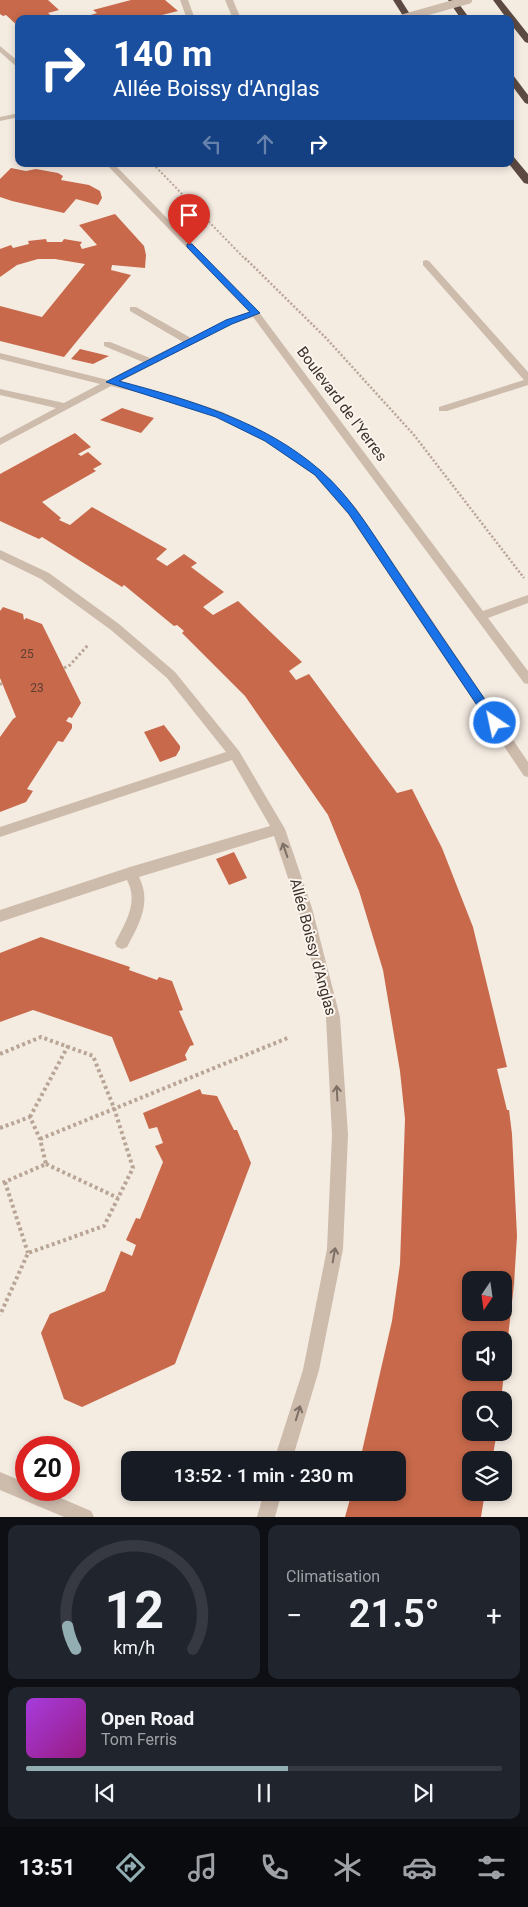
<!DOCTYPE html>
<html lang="fr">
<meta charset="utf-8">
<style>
body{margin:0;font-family:Roboto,sans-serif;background:#20242c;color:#f1f3f6;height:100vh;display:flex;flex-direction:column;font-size:19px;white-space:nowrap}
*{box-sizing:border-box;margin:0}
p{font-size:16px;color:#9ea1a6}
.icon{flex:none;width:28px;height:28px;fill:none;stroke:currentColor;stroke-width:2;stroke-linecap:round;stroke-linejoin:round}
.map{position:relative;height:1517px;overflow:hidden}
.drawer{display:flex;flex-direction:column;gap:8px;padding:8px;background:#0d0f14;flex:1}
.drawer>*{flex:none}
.banner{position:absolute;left:15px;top:15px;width:499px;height:152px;border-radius:10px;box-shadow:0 2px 8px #0003;background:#1a4fa0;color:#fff;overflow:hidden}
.needle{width:32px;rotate:193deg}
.buttons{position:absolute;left:462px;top:1271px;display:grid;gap:10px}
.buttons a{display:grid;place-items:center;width:50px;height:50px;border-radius:10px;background:#171b24;box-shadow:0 2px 8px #0003;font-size:25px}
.speed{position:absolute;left:15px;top:1436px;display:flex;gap:10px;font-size:25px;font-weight:700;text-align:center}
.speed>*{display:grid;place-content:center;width:65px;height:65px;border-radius:50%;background:#171b24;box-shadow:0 2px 8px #0003;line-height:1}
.speed .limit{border:8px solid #d22;background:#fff;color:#111}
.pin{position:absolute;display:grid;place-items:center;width:42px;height:42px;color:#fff;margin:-51px -21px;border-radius:50% 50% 50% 0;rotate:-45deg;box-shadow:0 0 5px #0007}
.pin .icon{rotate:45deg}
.me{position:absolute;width:55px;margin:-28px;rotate:326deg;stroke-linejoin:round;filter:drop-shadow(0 0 4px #0008)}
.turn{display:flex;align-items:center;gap:18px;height:105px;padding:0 15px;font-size:22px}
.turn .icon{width:65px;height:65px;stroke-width:2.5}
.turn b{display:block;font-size:35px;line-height:42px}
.lanes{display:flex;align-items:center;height:48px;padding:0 15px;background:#0003;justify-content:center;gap:25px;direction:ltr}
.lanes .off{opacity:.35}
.big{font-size:38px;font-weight:600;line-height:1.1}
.drawer .tile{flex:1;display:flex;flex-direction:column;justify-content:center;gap:8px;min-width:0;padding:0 18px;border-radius:10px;background:#20242c}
.drawer .dial{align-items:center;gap:0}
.dial svg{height:130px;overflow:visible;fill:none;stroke:#363941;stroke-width:7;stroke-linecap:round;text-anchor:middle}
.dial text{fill:#f1f3f6;stroke:none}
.song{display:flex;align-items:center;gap:15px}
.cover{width:60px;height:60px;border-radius:8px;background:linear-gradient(135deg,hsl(280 70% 55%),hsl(310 70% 35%))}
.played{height:5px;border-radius:2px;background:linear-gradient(90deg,#92aeb2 55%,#363941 55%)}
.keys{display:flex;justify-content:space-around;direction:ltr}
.heat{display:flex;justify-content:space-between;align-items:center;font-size:28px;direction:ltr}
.drawer .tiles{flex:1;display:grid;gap:8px;grid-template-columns:1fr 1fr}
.tile:last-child{grid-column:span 2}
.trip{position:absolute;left:121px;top:1451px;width:285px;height:50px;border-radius:10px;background:#171b24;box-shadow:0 2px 8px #0003;font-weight:600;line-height:50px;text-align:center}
.tab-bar{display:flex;height:80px;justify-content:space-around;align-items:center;background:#090b0e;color:#9ea1a6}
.tab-bar .icon{width:35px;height:35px}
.tab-bar .selected{color:#92aeb2}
.tab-bar b{font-size:22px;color:#f1f3f6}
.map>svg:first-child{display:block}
</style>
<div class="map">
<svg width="528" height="1517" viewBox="0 0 528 1517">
<rect width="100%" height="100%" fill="#f4ebe1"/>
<path fill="#c8694b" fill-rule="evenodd" d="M0 0H48L59 10 48 13 55 19H19V27L6 15 3 16 0 14Z
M131 0H165L178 11 146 19H78L97 13 93 10Z
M11 168 26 171 36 169 58 173 63 176 61 180 89 185 100 191 102 198 98 205 76 199 64 213 12 201 0 197V179Z
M115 214 144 246 146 255 145 268 112 265 111 270 131 275 64 357 0 341V306L42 317 85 264 55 259H38L17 265 0 277V249L11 245 13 248 29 244 28 241 46 239 47 242H62L64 239 82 242 80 245 82 249 97 245 79 225Z
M80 349 109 356 93 364 71 359Z
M122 408 144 415 154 418 141 433 100 420Z
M75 433 91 447 78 454 81 456 88 452 102 464 93 469 96 471 42 502 61 518 59 520 70 525 92 507 167 549 156 559 167 566 184 554 197 563 191 567 224 592 203 607 213 615 238 601 302 662 289 671 296 680 309 674 397 793 412 789 442 848 473 927 507 1067 497 1069 507 1110H509L512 1134 517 1236 514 1284 501 1400H471V1432H497L492 1460H471V1492H485L481 1517H345L352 1492H398V1460H360L392 1321 400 1264 405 1119 400 1071 383 970 359 891 328 815 245 696 182 633 184 631 177 625 174 626 124 585 122 587 42 537 39 539 0 521V474ZM471 1280H504V1312H471ZM471 1340H504V1372H471Z
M3 607 23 614 24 620 26 618 42 624 81 703 72 718 69 717 66 721 72 724V728L63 742 58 741 27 789 33 791 26 802 0 812V737L13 719 16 717 0 678V611Z
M164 725 180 746V749L176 756 160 762 144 732Z
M234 852 247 878 229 885 216 859Z
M41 937 130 967 129 970 157 980 159 977 172 981 183 1010 179 1011 194 1045 190 1046 185 1055 187 1060 130 1082 112 1037 33 1010 0 1022V953Z
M200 1089 202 1094 217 1096 234 1130H237L251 1163 175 1364 82 1407 64 1399 41 1333 50 1314 105 1291 121 1251 132 1256 136 1245 126 1240 136 1218 140 1219 163 1162 155 1146 163 1143 157 1127 149 1129 143 1113Z"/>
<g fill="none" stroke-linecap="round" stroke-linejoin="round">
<path stroke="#b9a596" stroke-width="2" stroke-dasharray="2 2" stroke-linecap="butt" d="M153 164 246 260"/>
<path stroke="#b9a596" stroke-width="2.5" stroke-dasharray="2 2" stroke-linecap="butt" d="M245 258 326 338 414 435 524 578"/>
<path stroke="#b9a596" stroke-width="3" stroke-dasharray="2.5 2.5" stroke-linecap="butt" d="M64 668 70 665 88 645
M0 684H2"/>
<path stroke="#b9a596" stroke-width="4" stroke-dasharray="3 3" stroke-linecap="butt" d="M0 1054 41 1037 93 1056 114 1108 133 1168 104 1226 28 1253 0 1315
M30 1117 68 1046
M0 1128 30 1117 40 1139 46 1164 0 1184
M40 1139 290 1037
M46 1164 118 1198
M5 1182 28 1253"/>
<path fill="#cdbbac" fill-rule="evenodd" d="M180 0H188L195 19H187Z
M225 0H233L241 19H233Z
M0 46 19 62V69L0 52Z
M19 113V117L0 121V117Z
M106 164H114L258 311 483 611 528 595V603L488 618 528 671V684L524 683 253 317 232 324 119 382 175 396 223 412 272 437 322 471 356 508 528 762V777L524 776 348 514 314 475 264 441 215 416 168 400 111 386 0 445V438L56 408 0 395V389L64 403 100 384 0 359V353L108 380 143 362 104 346V342H110L150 358 183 342 130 311V307H136L191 338 226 320 249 312Z
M426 260 429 261 528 372V385L447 411H439V407L524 380 423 265V261Z
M0 550 49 573 119 624 175 672 239 751 285 829 312 908 340 1017 348 1135 343 1249 319 1370 292 1460H274L303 1370 327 1249 332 1135 326 1017 298 908 274 836 139 877C152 903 139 924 127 947L122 949 117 947 115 943C125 923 139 903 127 880L0 922V910L130 867 270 826 232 760 0 837V827L226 752 167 678 111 630 41 579 0 559Z
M0 1472 26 1483V1490H42L91 1511 94 1517H64L0 1490Z
M264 1492H282L275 1517H257Z"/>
<path fill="#5c4a42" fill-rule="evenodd" d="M393 0H401L413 19H405Z
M448 0H456L470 19H461Z
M493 0H501L528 34V43L525 42 510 23V19H507Z
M510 74 513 75 528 95V104L525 103 510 83Z
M510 155 513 156 528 174V184L524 183 509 164Z"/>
<path stroke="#cdbbac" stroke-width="8" d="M400 19 468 0"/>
</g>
<defs><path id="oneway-shaft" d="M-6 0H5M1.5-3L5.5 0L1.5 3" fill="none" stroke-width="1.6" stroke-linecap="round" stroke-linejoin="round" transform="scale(1.25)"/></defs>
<g stroke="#7d6f65">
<use href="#oneway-shaft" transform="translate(285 850) rotate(-109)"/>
<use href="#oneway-shaft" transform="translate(337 1093) rotate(-93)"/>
<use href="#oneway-shaft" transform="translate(334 1255) rotate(-80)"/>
<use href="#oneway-shaft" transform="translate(298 1413) rotate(-73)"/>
</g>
<path fill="#1a73e8" stroke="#114b97" d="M187 244H192L260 313 232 324 119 381C190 400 264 421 321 471 351 497 373 534 395 567 429 618 464 669 499 720V726H491L349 514 315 475 265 441 216 417 106 382 226 320 250 312 187 247Z"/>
<g text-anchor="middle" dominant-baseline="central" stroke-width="4" stroke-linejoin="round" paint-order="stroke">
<g font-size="12" fill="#5e3e33">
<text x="27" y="654">25</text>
<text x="37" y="688">23</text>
</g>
<g font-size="15" fill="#3b302b" stroke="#fbf5ee">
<text transform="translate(342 404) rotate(53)">Boulevard de l'Yerres</text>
<text transform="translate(313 947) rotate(75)">Allée Boissy d'Anglas</text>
</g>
</g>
</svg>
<div class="buttons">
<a><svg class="needle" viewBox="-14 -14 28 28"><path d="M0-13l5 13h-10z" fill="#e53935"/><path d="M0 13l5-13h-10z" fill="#9ea1a6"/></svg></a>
<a><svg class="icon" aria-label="sound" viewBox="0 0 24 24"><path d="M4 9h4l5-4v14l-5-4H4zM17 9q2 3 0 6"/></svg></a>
<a><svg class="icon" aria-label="search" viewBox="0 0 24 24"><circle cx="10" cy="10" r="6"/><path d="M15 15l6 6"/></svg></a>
<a><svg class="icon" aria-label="layers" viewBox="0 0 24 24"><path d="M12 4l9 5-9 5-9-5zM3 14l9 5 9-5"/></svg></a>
</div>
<div class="speed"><div class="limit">20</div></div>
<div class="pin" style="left:189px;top:245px;background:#d93025"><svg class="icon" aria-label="arrive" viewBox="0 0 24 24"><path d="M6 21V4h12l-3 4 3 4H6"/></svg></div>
<svg class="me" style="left:495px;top:723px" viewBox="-20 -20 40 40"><circle r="17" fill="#1a73e8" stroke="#fff" stroke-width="3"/><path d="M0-11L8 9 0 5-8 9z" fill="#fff"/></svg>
<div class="trip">13:52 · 1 min · 230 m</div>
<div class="banner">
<div class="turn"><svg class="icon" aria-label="right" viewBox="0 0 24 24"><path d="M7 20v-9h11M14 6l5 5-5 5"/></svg><div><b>140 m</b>Allée Boissy d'Anglas</div></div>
<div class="lanes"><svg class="icon off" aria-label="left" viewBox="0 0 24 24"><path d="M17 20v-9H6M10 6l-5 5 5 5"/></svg><svg class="icon off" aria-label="ahead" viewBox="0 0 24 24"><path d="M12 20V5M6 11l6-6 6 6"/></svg><svg class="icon" aria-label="right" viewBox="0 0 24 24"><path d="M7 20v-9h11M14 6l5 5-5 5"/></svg></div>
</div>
</div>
<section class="drawer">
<div class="tiles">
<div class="tile dial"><svg viewBox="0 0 100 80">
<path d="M14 69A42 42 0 1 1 86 69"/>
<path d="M14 69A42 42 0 0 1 9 55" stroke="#92aeb2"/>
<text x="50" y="56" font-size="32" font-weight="700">12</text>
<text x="50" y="72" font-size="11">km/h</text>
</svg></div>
<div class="tile"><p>Climatisation</p>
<div class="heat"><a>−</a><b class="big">21.5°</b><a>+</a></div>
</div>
<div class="tile">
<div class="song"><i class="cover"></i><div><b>Open Road</b><p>Tom Ferris</p></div></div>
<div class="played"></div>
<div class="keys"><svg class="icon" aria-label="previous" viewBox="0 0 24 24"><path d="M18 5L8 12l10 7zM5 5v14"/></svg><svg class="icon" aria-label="pause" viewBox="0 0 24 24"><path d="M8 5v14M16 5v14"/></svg><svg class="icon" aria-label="next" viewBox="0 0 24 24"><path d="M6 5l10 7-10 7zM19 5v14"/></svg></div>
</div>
</div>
</section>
<nav class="tab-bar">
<b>13:51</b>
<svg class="icon selected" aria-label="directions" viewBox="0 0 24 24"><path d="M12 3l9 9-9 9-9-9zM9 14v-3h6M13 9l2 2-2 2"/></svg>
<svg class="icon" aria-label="music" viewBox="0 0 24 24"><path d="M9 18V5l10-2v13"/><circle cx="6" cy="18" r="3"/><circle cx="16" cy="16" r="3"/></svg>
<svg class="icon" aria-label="phone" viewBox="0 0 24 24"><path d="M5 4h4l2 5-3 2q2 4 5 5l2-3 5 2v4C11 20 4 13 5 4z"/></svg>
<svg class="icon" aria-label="climate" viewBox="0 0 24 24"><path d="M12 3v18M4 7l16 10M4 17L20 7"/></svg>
<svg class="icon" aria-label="car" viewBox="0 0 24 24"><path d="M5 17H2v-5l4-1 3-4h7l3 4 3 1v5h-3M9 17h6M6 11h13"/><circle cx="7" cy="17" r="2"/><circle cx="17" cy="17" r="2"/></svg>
<svg class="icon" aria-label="filters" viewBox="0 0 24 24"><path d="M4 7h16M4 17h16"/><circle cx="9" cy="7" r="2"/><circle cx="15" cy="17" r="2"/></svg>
</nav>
